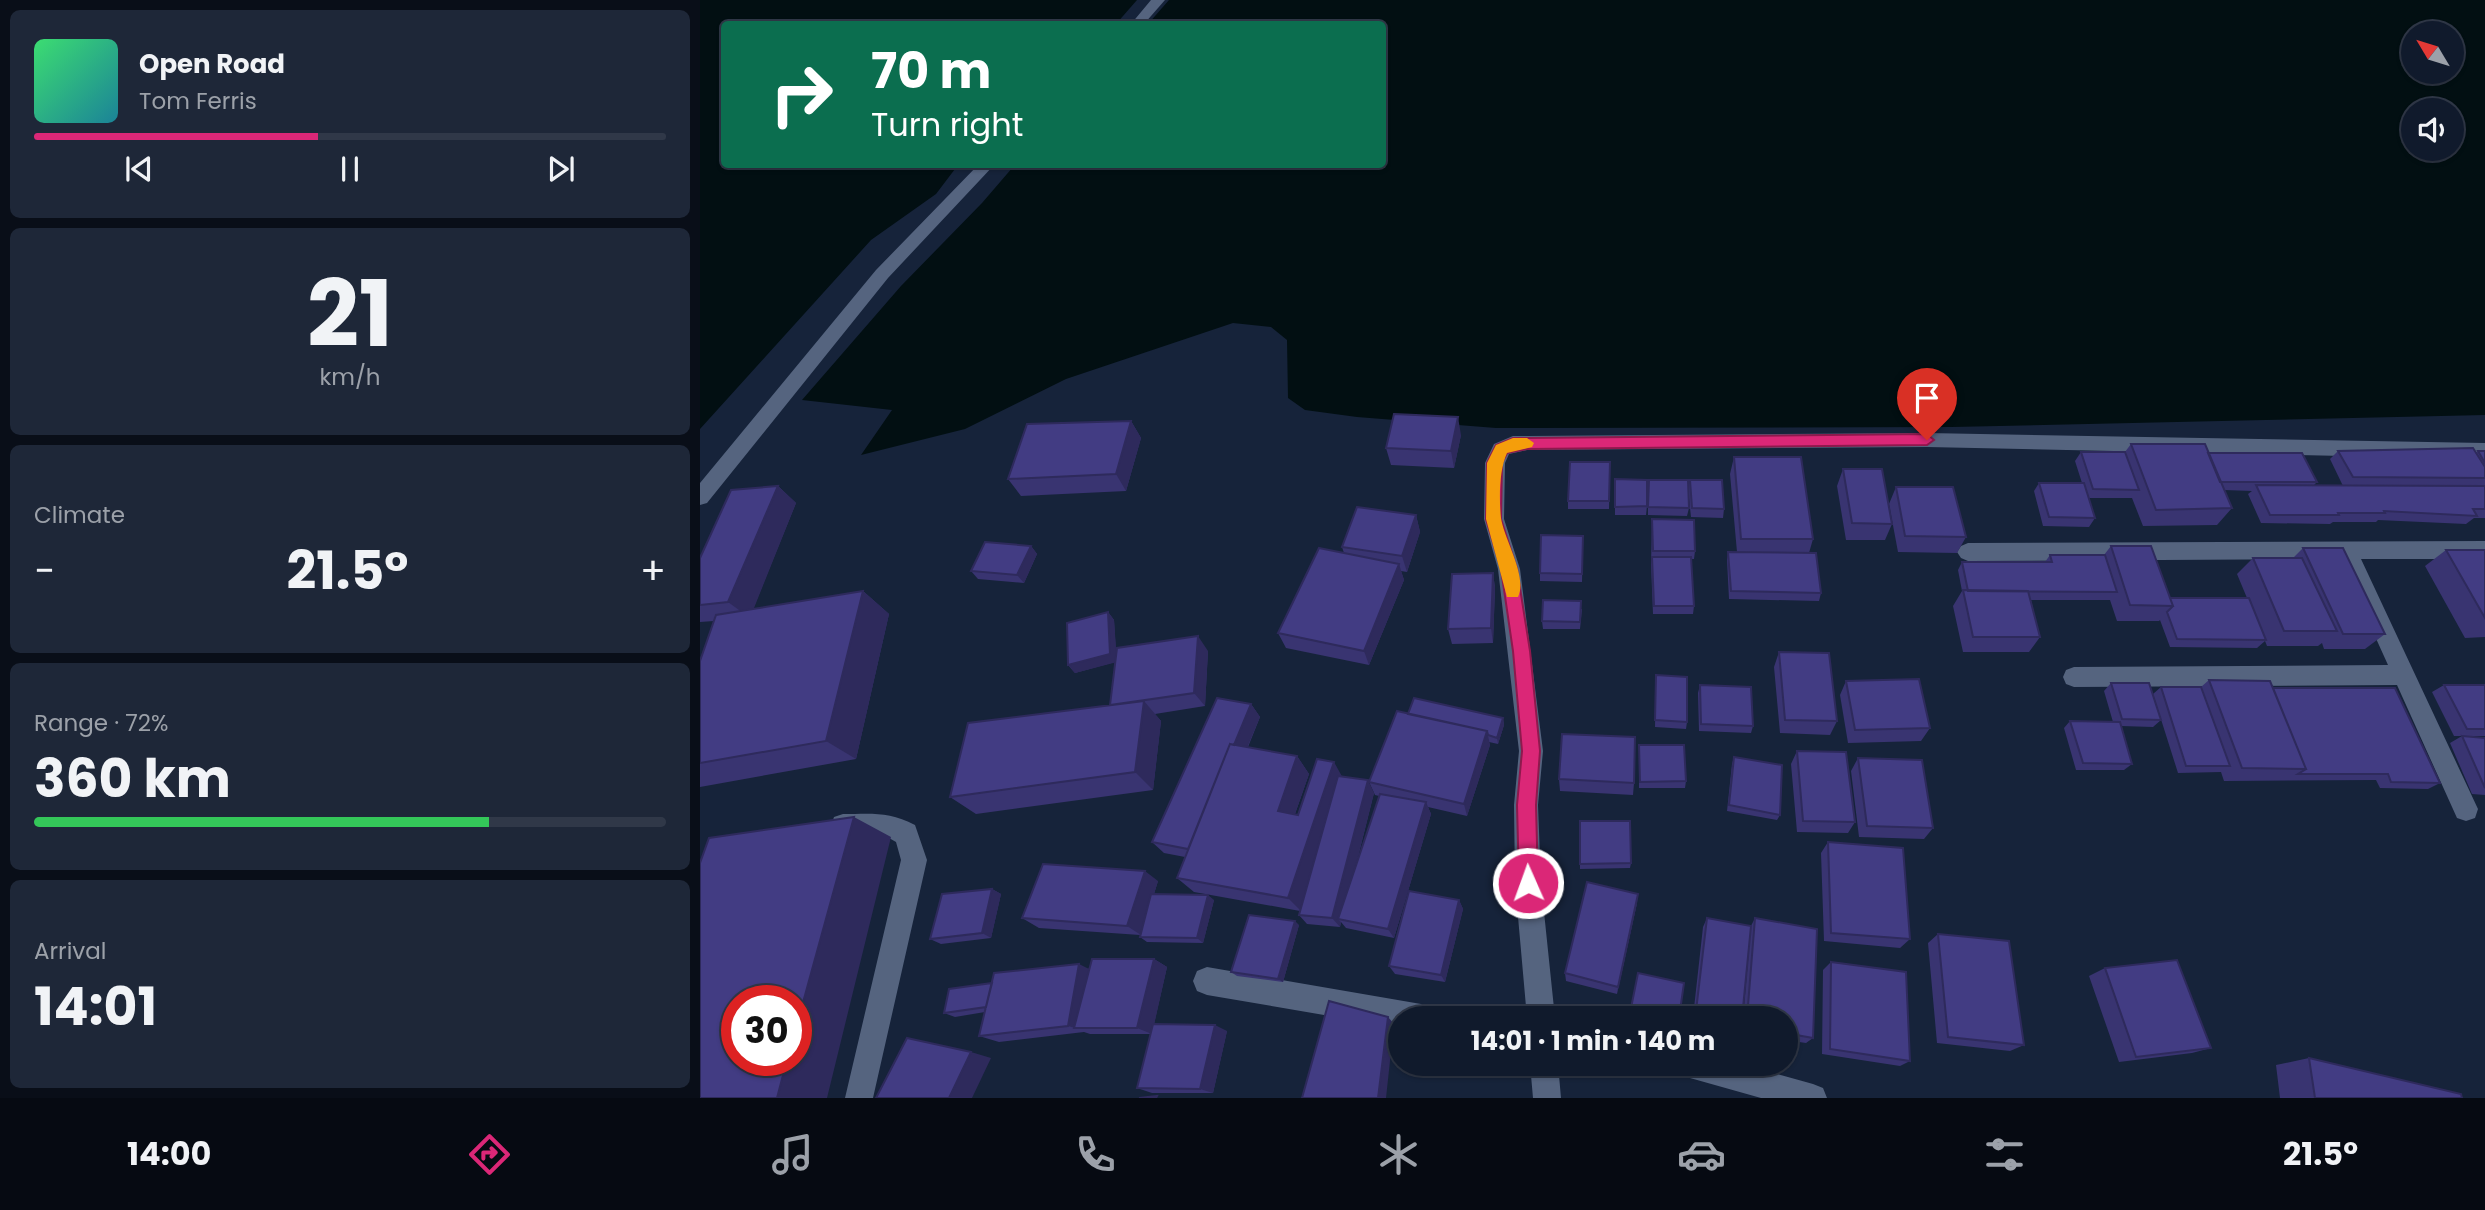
<!DOCTYPE html>
<meta charset="utf-8">
<style>
body{margin:0;font-family:Poppins,sans-serif;background:#1e2738;color:#f1f3f6;height:100vh;display:flex;flex-direction:column;font-size:26px;white-space:nowrap}
*{box-sizing:border-box;margin:0}
p{font-size:23px;color:#9ca1a9}
.icon{flex:none;width:38px;height:38px;fill:none;stroke:currentColor;stroke-width:2;stroke-linecap:round;stroke-linejoin:round}
.map{position:relative;flex:1;overflow:hidden}
.drawer{display:flex;flex-direction:column;gap:10px;padding:10px;background:#090e18;width:700px}
.drawer>*{flex:none}
.hud{position:absolute;left:21px;top:21px;width:665px;height:147px;border-radius:7px;box-shadow:0 2px 5px #0004,0 0 0 2px #303848;background:#0b6e4f;color:#fff;overflow:hidden}
.needle{width:46px;rotate:308deg}
.buttons{position:absolute;left:1701px;top:21px;display:grid;gap:14px}
.buttons a{display:grid;place-items:center;width:63px;height:63px;border-radius:50%;background:#101a2c;box-shadow:0 2px 5px #0004,0 0 0 2px #303848;font-size:35px}
.speed{position:absolute;left:21px;top:985px;display:flex;gap:14px;font-size:35px;font-weight:700;text-align:center}
.speed>*{display:grid;place-content:center;width:91px;height:91px;border-radius:50%;background:#101a2c;box-shadow:0 2px 5px #0004,0 0 0 2px #303848;line-height:1}
.speed .limit{border:10px solid #d22;background:#fff;color:#111}
.pin{position:absolute;display:grid;place-items:center;width:60px;height:60px;color:#fff;margin:-72px -30px;border-radius:50% 50% 50% 0;rotate:-45deg;box-shadow:0 0 7px #0007}
.pin .icon{rotate:45deg}
.me{position:absolute;width:77px;margin:-38px;rotate:358deg;stroke-linejoin:round;filter:drop-shadow(0 0 5px #0008)}
.turn{display:flex;align-items:center;gap:24px;height:147px;padding:0 35px;font-size:32px}
.turn .icon{width:91px;height:91px;stroke-width:2.5}
.turn b{display:block;font-size:49px;line-height:60px}
.big{font-size:52px;font-weight:700;line-height:1.1}
.drawer .card{flex:1;display:flex;flex-direction:column;justify-content:center;gap:10px;min-width:0;padding:0 24px;border-radius:10px;background:#1e2738}
.drawer .dial{align-items:center;gap:0}
.dial b{font-size:91px;line-height:1}
.song{display:flex;align-items:center;gap:21px}
.cover{width:84px;height:84px;border-radius:10px;background:linear-gradient(135deg,hsl(140 70% 55%),hsl(190 70% 35%))}
.played{height:7px;border-radius:4px;background:linear-gradient(90deg,#db2777 45%,#303848 45%)}
.keys{display:flex;justify-content:space-around;direction:ltr}
.heat{display:flex;justify-content:space-between;align-items:center;font-size:38px;direction:ltr}
.charge{height:10px;border-radius:5px;background:linear-gradient(90deg,#34c759 72%,#303848 0)}
.trip{position:absolute;left:688px;top:1006px;width:410px;height:70px;border-radius:35px;background:#101a2c;box-shadow:0 2px 5px #0004,0 0 0 2px #303848;font-weight:700;line-height:70px;text-align:center}
.tabs{display:flex;height:112px;justify-content:space-around;align-items:center;background:#060a12;color:#9ca1a9}
.tabs .icon{width:49px;height:49px}
.tabs .selected{color:#db2777}
.tabs b{font-size:32px;color:#f1f3f6}
main{display:flex;flex:1;min-height:0}
.map>svg:first-child{display:block}
</style>
<main>
<section class="drawer">
<div class="card">
<div class="song"><i class="cover"></i><div><b>Open Road</b><p>Tom Ferris</p></div></div>
<div class="played"></div>
<div class="keys"><svg class="icon" aria-label="previous" viewBox="0 0 24 24"><path d="M18 5L8 12l10 7zM5 5v14"/></svg><svg class="icon" aria-label="pause" viewBox="0 0 24 24"><path d="M8 5v14M16 5v14"/></svg><svg class="icon" aria-label="next" viewBox="0 0 24 24"><path d="M6 5l10 7-10 7zM19 5v14"/></svg></div>
</div>
<div class="card dial"><b>21</b><p>km/h</p></div>
<div class="card"><p>Climate</p>
<div class="heat"><a>−</a><b class="big">21.5°</b><a>+</a></div>
</div>
<div class="card"><p>Range · 72%</p><b class="big">360 km</b><div class="charge"></div></div>
<div class="card"><p>Arrival</p><b class="big">14:01</b></div>
</section>
<div class="map">
<svg width="1785" height="1098" viewBox="0 0 1785 1098">
<rect width="100%" height="100%" fill="#16233a"/>
<path fill="#020f12" fill-rule="evenodd" d="M0 0H437L416 24H24V164L258 165 236 194 171 240 0 429Z
M469 0H1785V415L1252 427 796 428 657 417 605 410 588 398 587 340 571 327 533 323 366 379 265 429 161 455 192 410 102 400 201 286 282 203 313 167 312 165 682 164V24H448ZM1713 33H1752V72H1713ZM1713 110H1752V149H1713Z"/>
<g fill="none" stroke-linecap="round" stroke-linejoin="round">
<path fill="#55647f" fill-rule="evenodd" d="M451 0H465L444 24H431Z
M279 164H295L188 278 7 503 0 505V483L176 270Z
M1227 433 1785 443V459L1227 447 827 450 809 454 805 463 804 519 820 569 843 751 838 805 841 883 855 1018H827L815 883 814 805 819 751 798 569 784 519 785 463 794 444 813 436H827Z
M1785 541V559H1661L1778 809 1775 818 1766 821 1757 818 1697 685 1374 687 1366 684 1363 677 1366 670 1374 667 1688 665 1640 559 1268 561 1261 558 1257 552 1261 546 1268 543Z
M143 814C171 814 189 811 215 825L227 860 173 1098H145L201 860 196 842 189 838H143L134 835 131 826 134 817Z
M507 967 721 1004 731 1008 735 1018H700V1028L507 995 497 991 493 981 497 971Z
M830 1064H858L861 1098H833Z
M976 1064H1042L1113 1084 1123 1088 1127 1098H1061L990 1078 980 1074Z"/>
</g>
<path fill="#393471" d="M431 421 441 438 426 491 321 496 308 479Z
M761 435 754 468 691 465 686 448Z
M1431 444 1508 453 1617 482 1613 486H1643L1630 459 1638 451 1776 453 1778 451H1785V518H1774L1766 524 1678 520 1676 522H1633L1630 524 1561 523 1548 494 1552 491 1524 490 1532 508 1517 525 1443 526 1432 498H1389L1395 518 1389 527 1343 526 1334 491 1339 483H1382L1375 461 1381 452H1425Z
M1034 457 1113 539 1109 553 1121 593 1119 601 1029 599 1027 560 1028 552H1037L1030 474Z
M910 462 909 509H868V501Z
M1143 469 1192 524 1185 540H1146L1137 486Z
M915 479 947 506 946 515H915Z
M990 480 1024 509 1023 518 991 517 988 489Z
M78 486 96 503 53 609 163 591 189 614 156 759 0 787V661L14 621 0 622V558Z
M1196 487 1266 537 1257 553 1198 552 1189 504Z
M948 489 989 508 987 516 948 515Z
M716 515 720 532 707 572 701 571 704 580 669 665 586 648 578 633 644 553 642 547Z
M952 519 995 551 994 559H991L994 606 993 614H953L951 565Z
M883 536 882 582 840 581V573Z
M331 546 337 554 324 583 278 579 271 571Z
M1411 546 1470 598H1547L1537 574 1553 558H1593L1603 548 1685 634 1665 649H1624L1622 643 1618 646H1567L1565 641 1557 648 1470 647 1460 620 1459 621H1417L1410 600H1331L1340 637 1329 652H1263L1253 606 1262 591 1258 570 1262 562H1345L1350 555H1404Z
M1746 550H1785V637L1765 638 1725 566Z
M793 573 795 588 793 643 752 644 748 629Z
M882 609 880 629H843L842 621Z
M408 612 414 620 416 653 508 651 505 706 455 714 461 721 453 790 276 814 250 797 411 705 415 662 375 673 368 665Z
M1079 652 1137 721 1130 735 1080 733 1074 667Z
M956 675 987 722 986 729 955 727Z
M1509 680 1573 688 1740 783 1728 789 1680 788 1676 780 1524 781 1521 772 1478 773 1453 694 1461 687H1501Z
M1146 681 1230 728 1221 741 1148 743 1140 695Z
M1411 683 1461 720 1453 727 1421 726 1432 764 1424 770H1376L1364 728 1370 721 1413 722 1404 691Z
M1000 685 1053 726 1051 733 999 731 998 693Z
M1744 685H1785V736H1765L1785 738V795L1772 794 1750 743 1762 736H1754L1732 692Z
M551 704 560 717 548 747 597 756 609 774 595 814 598 815 643 777 674 793 654 873 679 796 675 795 669 782 708 714 803 718 804 725 798 744 789 742 790 745 767 816 728 807 731 814 694 938 646 928 641 922 640 927 607 924 599 915 600 911 494 892 477 878 485 857 464 853 452 842Z
M939 745 986 781 985 788H939Z
M1097 751 1155 822 1148 833 1097 832 1091 764Z
M1034 757 1080 815 1077 820 1027 811 1032 764Z
M1158 758 1233 828 1224 839 1159 837 1151 771Z
M859 779 934 783 933 795 860 791Z
M880 821 931 863 930 868 880 869Z
M1128 842 1210 939 1200 948 1124 941 1121 853Z
M458 881 454 894 514 900 503 943 447 942 440 937V935L339 928 322 918Z
M292 889 301 894 291 938 241 944 230 939Z
M759 900 763 909 745 982 695 974 689 966Z
M937 903 917 994 866 981 865 973Z
M1007 918 1051 926 1055 918 1113 1038 1106 1043 1085 1040V1018H1043L1049 950 1042 1018H999L993 1017 1003 927Z
M599 925 583 982 537 976 531 972Z
M1238 934 1324 1045 1310 1051 1237 1043 1228 943Z
M454 959 467 967 454 1024 527 1031 513 1093H452L437 1088 451 1034H390L384 1032 299 1042 279 1036 285 1012 255 1017 244 1013 292 983Z
M1131 962 1210 1061 1200 1066 1122 1054 1123 970Z
M1405 968 1511 1048 1492 1053 1419 1062 1389 976Z
M1609 1058 1762 1098H1580L1576 1065Z"/>
<path fill="#2e2a5c" d="M758 417 761 435 754 468 751 451Z
M431 421 441 438 426 491 416 474Z
M78 486 96 503 50 618 28 602Z
M716 515 720 532 707 572 702 556Z
M331 546 337 554 324 583 317 575Z
M699 564 704 580 669 665 664 651Z
M793 573 795 588 793 643 791 628Z
M163 591 189 614 156 759 126 741Z
M408 612 414 620 417 662 375 673 368 665Z
M498 636 508 651 505 706 494 693Z
M444 701 461 721 453 790 435 772Z
M551 704 560 717 500 860 489 849Z
M803 718 804 725 798 744 797 738Z
M787 731 790 745 767 816 764 804Z
M597 756 609 774 590 828 578 811Z
M634 762 644 780 601 911 588 898Z
M668 780 674 793 642 920 638 919 641 922 640 927 632 918Z
M726 802 731 814 694 938 688 929Z
M154 817 191 837 127 1098H77L87 1060H96V1028Z
M445 871 458 881 441 935 427 926Z
M292 889 301 894 291 938 282 933Z
M938 894 937 903 917 994 918 987Z
M508 895 514 900 503 943 497 938Z
M759 900 763 909 745 982 741 975Z
M595 921 599 925 583 982 578 979Z
M454 959 467 967 452 1034 437 1028Z
M379 964 395 972 375 1028 368 1026Z
M688 1017 694 1024 686 1098H678Z
M515 1025 527 1031 513 1093 500 1089Z
M271 1052 291 1058 272 1098H249Z"/>
<path fill="#423c83" stroke="#2e2a5c" stroke-width="2" d="M694 414 758 417 751 451 686 448Z
M431 421 416 474 308 479 327 424Z
M1431 444H1505L1532 508 1456 510Z
M1773 448 1785 467V478L1653 477 1638 451Z
M1778 451H1785V463Z
M1381 452H1425L1439 490 1393 489Z
M1508 453H1602L1617 482H1520Z
M1034 457H1101L1113 539H1041Z
M870 462H910L909 501H868Z
M1143 469H1182L1192 524 1152 523Z
M915 479 947 480V506L915 507Z
M949 480H988L989 508 948 507Z
M990 480H1022L1024 509 992 508Z
M1339 483H1384L1395 518 1349 517Z
M1556 485 1785 486V509H1773L1777 516 1684 511 1685 513H1638L1639 515H1570Z
M78 486 28 602 0 605V558L31 490Z
M1196 487H1253L1266 537 1205 536Z
M657 507 716 515 702 556 642 547Z
M952 519 994 520 995 551H953Z
M841 535 883 536 882 574 840 573Z
M285 542 331 546 317 575 271 571Z
M1411 546H1451L1473 606 1430 605Z
M619 548 699 564 664 651 578 633Z
M1603 548H1643L1685 634H1643Z
M1746 550H1785V618Z
M1028 552 1116 553 1121 593 1031 591Z
M1350 555H1405L1417 592 1268 591 1262 562H1352Z
M952 557H991L994 606H954Z
M1553 558H1602L1637 631H1584Z
M793 573 791 628 748 629 752 574Z
M1263 590 1328 591 1340 637H1273Z
M163 591 126 741 0 763V661L16 615Z
M1470 598H1549L1566 640 1477 639 1467 612 1473 606Z
M843 600 881 601 880 622 842 621Z
M408 612 410 654 368 665 367 623Z
M498 636 494 693 410 705 417 648Z
M1079 652 1129 653 1137 721 1085 720Z
M956 675 987 677V722L955 720Z
M1219 679 1230 728 1155 730 1146 681Z
M1509 680 1570 681 1606 769 1542 768Z
M1411 683H1449L1461 720 1422 719Z
M1000 685 1051 687 1053 726 1001 724Z
M1744 685H1785V729H1767Z
M1461 687H1501L1530 766H1486Z
M1573 688H1695L1740 783 1691 782 1688 774H1598L1606 769Z
M517 698 551 704 534 745 530 744 488 849 452 842Z
M714 698 803 718 797 738 788 735 787 731 708 714Z
M444 701 435 772 250 797 268 723Z
M697 711 787 731 764 804 669 782Z
M1370 721 1420 722 1432 764 1383 763Z
M862 734 935 737 934 783 859 779Z
M1762 736 1785 738V788Z
M530 744 597 756 578 811 598 815 617 759 634 762 588 898 477 878Z
M939 745H984L986 781 940 782Z
M1097 751 1146 752 1155 822 1103 821Z
M1034 757 1082 765 1080 815 1029 805Z
M1158 758 1222 760 1233 828 1167 826Z
M638 776 668 780 632 918 599 915Z
M680 794 726 802 688 929 638 919Z
M154 817 96 1028V1001H37V1060H87L77 1098H0V863L9 838Z
M880 821H930L931 863 880 864Z
M1128 842 1203 848 1210 939 1131 933Z
M343 864 445 871 427 926 322 918Z
M887 882 938 894 918 987 865 973Z
M292 889 282 933 230 939 242 894Z
M709 891 759 900 741 975 689 966Z
M451 894 508 895 497 938 440 937Z
M549 915 595 921 578 979 531 972Z
M1007 918 1051 926 1042 1018H1036L996 1011Z
M1055 918 1117 929 1113 1038 1085 1033V1018H1047Z
M1238 934 1309 941 1324 1045 1248 1037Z
M392 959H454L437 1028H374Z
M1477 960 1511 1048 1436 1057 1405 968Z
M1131 962 1206 972 1210 1061 1130 1049Z
M379 964 368 1026 279 1036 294 973Z
M938 973 984 983 979 1018H929Z
M292 983 286 1007 244 1013 249 989Z
M629 1001 688 1017 678 1098H602Z
M453 1024 515 1025 500 1089 437 1088Z
M207 1038 271 1052 249 1098H176Z
M1609 1058 1761 1094 1762 1098H1615Z
M457 1096 456 1098H439Z"/>
<path fill="#db2777" stroke="#8e194d" stroke-width="2" d="M1227 434 1234 440 1227 445 827 449 807 453 802 463 801 519 817 569 830 651 840 751 836 805 838 883 835 890 828 893 822 890 819 883 817 805 822 751 813 651 801 569 786 519 787 463 796 445 813 438H827Z"/>
<path fill="#f59e0b" d="M827 438 834 443 832 447 807 453C799 470 799 499 801 518 804 539 828 577 818 597H807L786 519 787 463 796 445 813 438Z"/>
</svg>
<div class="buttons">
<a><svg class="needle" viewBox="-14 -14 28 28"><path d="M0-13l5 13h-10z" fill="#e53935"/><path d="M0 13l5-13h-10z" fill="#9ca1a9"/></svg></a>
<a><svg class="icon" aria-label="sound" viewBox="0 0 24 24"><path d="M4 9h4l5-4v14l-5-4H4zM17 9q2 3 0 6"/></svg></a>
</div>
<div class="speed"><div class="limit">30</div></div>
<div class="pin" style="left:1227px;top:440px;background:#d93025"><svg class="icon" aria-label="arrive" viewBox="0 0 24 24"><path d="M6 21V4h12l-3 4 3 4H6"/></svg></div>
<svg class="me" style="left:828px;top:883px" viewBox="-20 -20 40 40"><circle r="17" fill="#db2777" stroke="#fff" stroke-width="3"/><path d="M0-11L8 9 0 5-8 9z" fill="#fff"/></svg>
<div class="trip">14:01 · 1 min · 140 m</div>
<div class="hud">
<div class="turn"><svg class="icon" aria-label="right" viewBox="0 0 24 24"><path d="M7 20v-9h11M14 6l5 5-5 5"/></svg><div><b>70 m</b>Turn right</div></div>
</div>
</div>
</main>
<nav class="tabs">
<b>14:00</b>
<svg class="icon selected" aria-label="directions" viewBox="0 0 24 24"><path d="M12 3l9 9-9 9-9-9zM9 14v-3h6M13 9l2 2-2 2"/></svg>
<svg class="icon" aria-label="music" viewBox="0 0 24 24"><path d="M9 18V5l10-2v13"/><circle cx="6" cy="18" r="3"/><circle cx="16" cy="16" r="3"/></svg>
<svg class="icon" aria-label="phone" viewBox="0 0 24 24"><path d="M5 4h4l2 5-3 2q2 4 5 5l2-3 5 2v4C11 20 4 13 5 4z"/></svg>
<svg class="icon" aria-label="climate" viewBox="0 0 24 24"><path d="M12 3v18M4 7l16 10M4 17L20 7"/></svg>
<svg class="icon" aria-label="car" viewBox="0 0 24 24"><path d="M5 17H2v-5l4-1 3-4h7l3 4 3 1v5h-3M9 17h6M6 11h13"/><circle cx="7" cy="17" r="2"/><circle cx="17" cy="17" r="2"/></svg>
<svg class="icon" aria-label="filters" viewBox="0 0 24 24"><path d="M4 7h16M4 17h16"/><circle cx="9" cy="7" r="2"/><circle cx="15" cy="17" r="2"/></svg>
<b>21.5°</b>
</nav>
